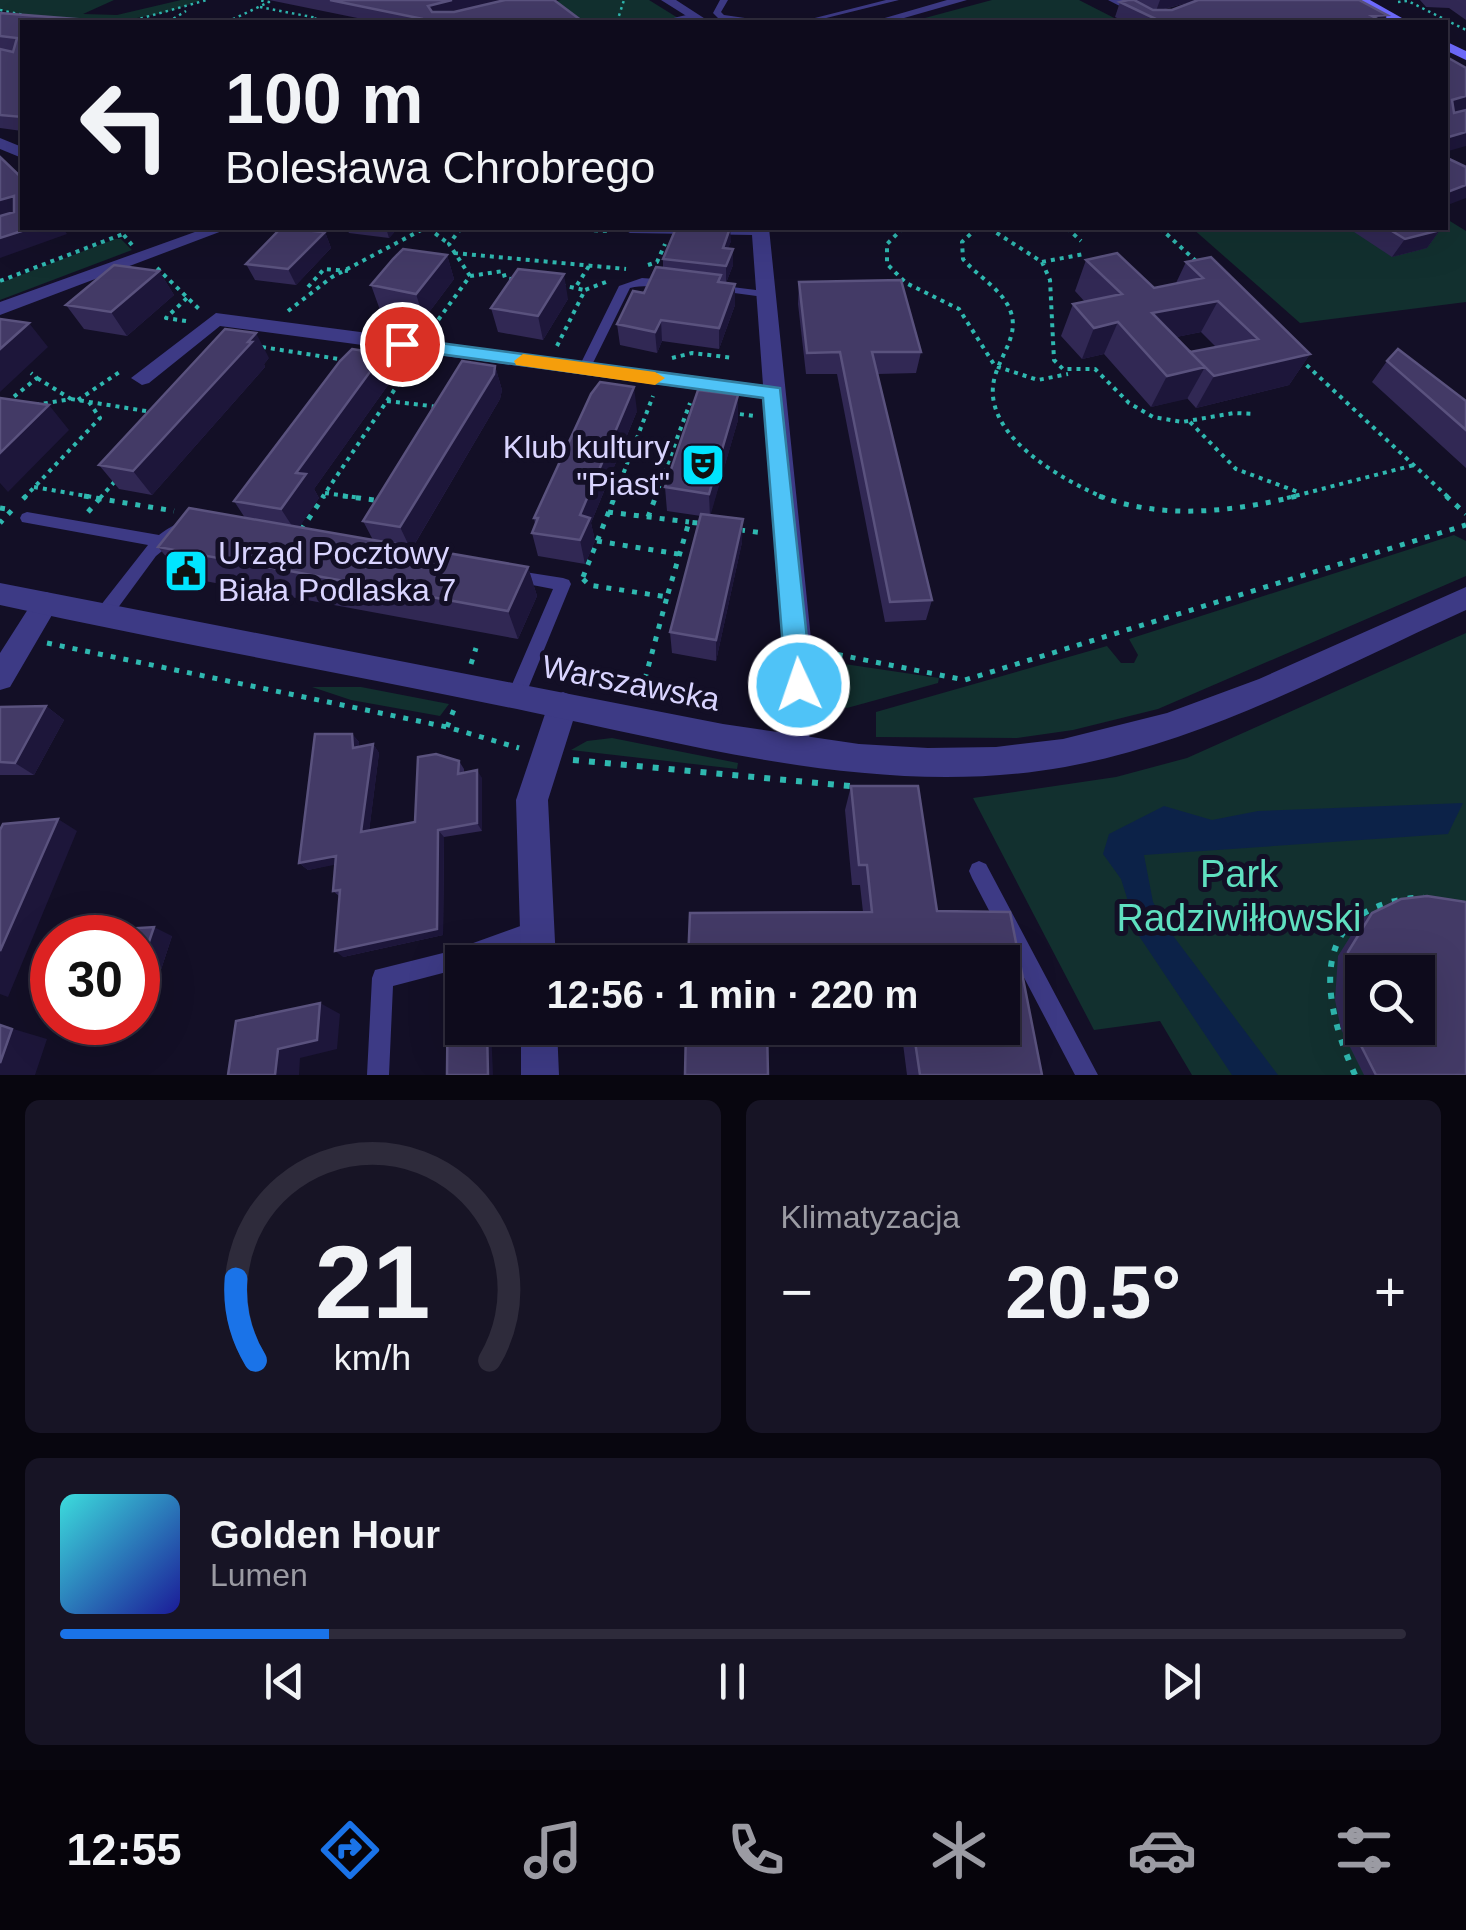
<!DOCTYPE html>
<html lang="pl">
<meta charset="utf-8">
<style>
body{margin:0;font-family:Arial,sans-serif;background:#171425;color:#f1f3f6;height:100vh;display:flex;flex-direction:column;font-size:38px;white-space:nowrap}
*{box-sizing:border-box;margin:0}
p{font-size:32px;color:#9b9ba3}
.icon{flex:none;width:55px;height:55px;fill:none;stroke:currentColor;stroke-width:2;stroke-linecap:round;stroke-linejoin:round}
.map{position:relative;height:1075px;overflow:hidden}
.details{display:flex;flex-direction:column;gap:25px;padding:25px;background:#08060f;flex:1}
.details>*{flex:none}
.guide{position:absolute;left:20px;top:20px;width:1428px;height:210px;border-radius:0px;box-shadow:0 10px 40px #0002,0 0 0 2px #2e2b3b;background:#0e0b1c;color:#f1f3f6;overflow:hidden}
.buttons{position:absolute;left:1345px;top:955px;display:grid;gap:20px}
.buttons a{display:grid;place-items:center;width:90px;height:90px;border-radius:0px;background:#0e0b1c;box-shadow:0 10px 40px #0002,0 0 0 2px #2e2b3b;font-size:50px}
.speed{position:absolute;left:30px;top:915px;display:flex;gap:20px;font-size:50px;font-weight:700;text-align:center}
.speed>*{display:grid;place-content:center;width:130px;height:130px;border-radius:50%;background:#0e0b1c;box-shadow:0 10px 40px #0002,0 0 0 2px #2e2b3b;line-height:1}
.speed .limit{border:15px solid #d22;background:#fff;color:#111}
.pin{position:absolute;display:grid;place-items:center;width:85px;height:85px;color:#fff;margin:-42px;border:5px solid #fff;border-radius:50%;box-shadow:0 2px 10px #0007}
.me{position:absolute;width:110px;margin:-55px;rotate:357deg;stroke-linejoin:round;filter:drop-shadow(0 0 8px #0008)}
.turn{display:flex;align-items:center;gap:35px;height:210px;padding:0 40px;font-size:45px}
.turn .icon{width:130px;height:130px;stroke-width:2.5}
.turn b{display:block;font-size:70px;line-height:85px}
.big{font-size:75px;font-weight:800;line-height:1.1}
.details .card{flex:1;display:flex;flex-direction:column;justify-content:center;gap:15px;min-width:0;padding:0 35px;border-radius:15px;background:#171425}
.details .dial{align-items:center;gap:0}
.dial svg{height:260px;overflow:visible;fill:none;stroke:#2e2b3b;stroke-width:7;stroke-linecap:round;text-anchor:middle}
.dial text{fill:#f1f3f6;stroke:none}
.song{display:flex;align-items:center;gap:30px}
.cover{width:120px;height:120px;border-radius:15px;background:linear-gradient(135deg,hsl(180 70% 55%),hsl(240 70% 35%))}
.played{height:10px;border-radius:5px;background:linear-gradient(90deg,#1a73e8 20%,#2e2b3b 20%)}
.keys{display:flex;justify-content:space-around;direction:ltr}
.heat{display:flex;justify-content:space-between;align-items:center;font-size:55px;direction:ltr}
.details .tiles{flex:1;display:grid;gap:25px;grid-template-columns:1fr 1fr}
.card:last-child{grid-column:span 2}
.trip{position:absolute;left:445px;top:945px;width:575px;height:100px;border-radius:0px;background:#0e0b1c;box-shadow:0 10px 40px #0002,0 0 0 2px #2e2b3b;font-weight:800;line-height:100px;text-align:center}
.menu{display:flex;height:160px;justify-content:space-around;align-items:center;background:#06040b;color:#9b9ba3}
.menu .icon{width:70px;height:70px}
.menu .active{color:#1a73e8}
.menu b{font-size:45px;color:#f1f3f6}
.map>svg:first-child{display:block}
</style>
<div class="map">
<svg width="1466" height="1075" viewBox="0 0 1466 1075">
<rect width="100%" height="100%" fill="#130f26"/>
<path fill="#12302f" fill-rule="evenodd" d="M0 0H114L83 14 117 15 181 0H201C133 29 70 23 0 10Z
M561 0H649L678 18 664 22H584L552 2Z
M992 0H1079L1122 22H910Z
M1445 218 1466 231V302L1300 323 1192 228H1445Z
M115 239H121L132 250 0 300V283Z
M1454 535 1466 541V576L1158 709 1073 730 1017 738 876 737V712L1107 646 1121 663H1134L1138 655 1129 639Z
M1466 633V1075H1192L1160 1021 1094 1030 973 798 1116 777 1187 758ZM1362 972H1418V1028H1362Z
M824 661 939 678 938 683 847 708C826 701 817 683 824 661Z
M312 687H361L449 704 440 716 351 700Z
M612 738 738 763 737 769 571 750 587 741Z"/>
<path fill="#0c2248" d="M1463 803 1448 834 1144 855 1153 902 1171 933 1278 1075H1232L1139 936 1121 879 1103 854 1109 834 1164 806 1212 820 1258 811Z"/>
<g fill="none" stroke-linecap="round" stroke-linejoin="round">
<path stroke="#2fb8b0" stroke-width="2.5" stroke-dasharray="2.5 4" stroke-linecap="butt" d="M1398 2 1408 1 1466 30
M260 7 317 18 308 22
M0 10 28 16
M128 22 207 0
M168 22 186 11
M227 22 269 2 258 0
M617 22 624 0"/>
<path stroke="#2fb8b0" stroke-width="4" stroke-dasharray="4 5" stroke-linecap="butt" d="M118 228 132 245
M428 228 449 244
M540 228 611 231
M903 228 887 244V264L906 283 959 309 995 366 1038 380 1068 374
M977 228 962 242 963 259C977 276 1002 289 1010 310 1020 334 1001 354 995 376 978 434 1062 480 1105 498
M989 228 1042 262 1084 254
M1067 228 1081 241
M1160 228 1197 262
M454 253 626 269
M1042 262 1050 280 1054 360 1063 369H1095L1129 403 1153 417 1182 422 1234 413 1254 414
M648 265 657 262 665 244
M157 268 199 309
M470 276 503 271 505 278 516 280
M0 281 123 234
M561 285 584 290
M577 285 589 266
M308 287 324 269 348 271
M288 311 332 277 425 228
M186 321 166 318 189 296
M433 327 470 276 449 244 461 228
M557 346 585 290 606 282
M262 347 345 360
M672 358 692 353 734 358
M1300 359 1449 498
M71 399 152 412
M78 400 121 371
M387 401 439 407
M35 405 71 399 37 378
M0 408 37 378 31 373
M731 413 755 416
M1190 422 1236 469 1298 492
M34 487 98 498
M325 493 361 498
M24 498 100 418 89 402
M100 498 117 479
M322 498 409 368 385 365
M614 498 653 396
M655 498 690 403
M1287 498 1414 465"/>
<path stroke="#2fb8b0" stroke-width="5" stroke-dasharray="5 8" stroke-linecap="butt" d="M84 496 174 511
M343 496 382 501
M1099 496C1163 520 1232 512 1297 496
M1446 496 1466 514
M23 499 26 496
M0 508 12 510 0 523
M88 512 102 496
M608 512 689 522
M648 517 656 496
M301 530 324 496
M740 530 764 533
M597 541 678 554
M583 577 615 496
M583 579 589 585 667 597 689 522 705 524
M47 643 447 727 519 748
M825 652 965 680 1466 525
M471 664 476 648
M645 679 667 597
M447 727 455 707"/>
<path stroke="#2fb8b0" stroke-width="6" stroke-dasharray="6 10" stroke-linecap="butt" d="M573 760 850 786
M1355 1075C1318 992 1309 904 1424 897"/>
<path fill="#3d3a85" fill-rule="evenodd" d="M720 0H728L721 12 724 15 772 22 719 19 713 13Z
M886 0H899L810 22H799Z
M642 278 668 280 674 283C665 289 644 284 630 288L590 369 584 373 580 372 578 369 619 286Z
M716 285 764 291 770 294 764 297 712 290 710 288Z
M27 512 159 535C167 529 178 521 188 524L190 528 156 556 109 620 103 622 97 620 95 615 97 610 148 545 22 522 20 518 22 514Z
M512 570 563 578 569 580 571 584 525 696 522 701 516 704 510 701 507 696 553 589 507 580 504 576 507 572Z
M979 861 986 864 1098 1075H1075L972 878 969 871 972 864Z
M537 920 544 923 547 930 544 937 478 962H462V968L393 986 389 1075H367L372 978 375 970 451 951Z"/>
<path fill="#3d3a85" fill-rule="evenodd" d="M1108 0H1124L1166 22H1151Z
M695 13 699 20 667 22 669 19Z
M0 138 22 147V158L0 149Z
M621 228H769L812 649 809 748 805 758 794 762 783 758 779 748 784 649 765 399 220 326 149 383 142 385 131 378 216 313 763 385 752 235 630 233Z
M46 592 55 595 59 603 10 687 0 690V653L37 595Z
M563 692 573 696 578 705 548 800 556 962H521L516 800 548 705 553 696Z
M521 1028H557L559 1075H521Z"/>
<path fill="#3d3a85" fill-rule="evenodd" d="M661 0H676L710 22H696Z
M947 0H967L890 22H871Z
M206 228H230L0 315V302Z
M0 583 723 724 859 744 928 748 996 747 1063 739 1167 713 1259 679 1466 587V610C1336 669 1207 741 1065 767 885 799 701 747 526 711 372 679 218 651 65 619L0 605Z"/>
<path fill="#6f6bff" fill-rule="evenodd" d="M1355 0H1370L1409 22H1394Z
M1445 41 1466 51V60L1445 50Z"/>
</g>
<path fill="#312854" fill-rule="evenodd" d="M269 0H554L578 18 579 22H377Z
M1134 0H1197L1161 10 1387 15 1383 22H1125L1115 17 1120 2Z
M1420 0H1466V20L1449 8 1426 7Z
M0 13 22 22V131L0 128Z
M346 228H398L389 238 349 233Z
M1348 228H1436L1440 230 1427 248 1392 257Z
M325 232 331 248 296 285 255 280 246 264Z
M731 241 728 248 733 265 726 283 735 284V305L719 349 662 341 657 353 620 345 617 324 663 268V259Z
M447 255 454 279 424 319 380 310 371 285Z
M1086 260 1154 288 1176 283 1186 262 1310 354 1289 385 1196 408 1187 398 1151 407 1104 354 1082 359 1061 336 1073 304 1085 302 1075 291ZM1201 332 1216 347 1190 352 1176 337Z
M159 271 174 295 127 336 84 329 66 305Z
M799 282 921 352 916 373 878 374 932 600 926 620 885 622 837 374H806L798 304Z
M568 299 543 340 498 332 491 308Z
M383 354 393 378 314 489 319 498 299 527 373 540 363 521 495 366 502 390 500 399 413 547 528 567 537 596 518 639 183 577 158 547 245 518 234 501Z
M269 358 264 364 265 367 152 495 119 489 99 465Z
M1387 361 1466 401V468L1372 382Z
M738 395V420L710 515 742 542 716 661 672 653 670 632 701 516 667 511 665 487Z
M637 411 591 523 595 541 585 564 538 556 532 533 535 524 534 518Z
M46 706 64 720 34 775H0V707Z
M352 734 359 742V746L373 744 379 753 369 831 415 822 459 761 464 769V773L482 778V831L444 837 443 935 343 957 339 896 333 891 335 864 308 870 299 863Z
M851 786 937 911 1042 1075H907L901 1028H1002L863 912 860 885H852L845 810Z
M1401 899 1466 1075H1364L1341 1029 1335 1000 1338 956 1362 918Z
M172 936 155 988 138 989V938Z"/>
<path fill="#1d163a" d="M452 0H507L432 20 428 6Z
M1160 0H1197L1156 11Z
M1387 15 1383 22 1372 16Z
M1466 96V110L1445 116 1452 100Z
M1466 132V146L1445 152V138Z
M1466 185V198L1445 206V193Z
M14 196 22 209 0 218V200Z
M31 228H63L67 234 0 258V238Z
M386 228H398L389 238Z
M730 228 731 241 723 264V248Z
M1440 230 1427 248 1392 257 1405 239Z
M325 232 331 248 296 285 288 269Z
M733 249V265L726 283V266Z
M447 255 454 279 424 319 416 294Z
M159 271 174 295 127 336 111 312Z
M564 274 568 299 543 340 538 316Z
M735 284V305L719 349V328Z
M1218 301 1201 332 1137 345 1152 313Z
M661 320 662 341 657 353 655 332Z
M1118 322 1104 354 1082 359 1094 328Z
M29 323 48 347 0 392V349Z
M256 333 269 358 264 364 265 367 152 495 133 471Z
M383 354 393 378 314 489 319 498 296 532 281 509 296 473Z
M1310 354 1289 385 1196 408 1214 376Z
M495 366 502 390 500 399 411 550 400 527Z
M1205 367 1187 399 1151 407 1167 376Z
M634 387 637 411 591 523 595 541 585 564 580 540V515Z
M738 395V420L710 517 709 494Z
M49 405 69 430 8 492 0 483V453Z
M743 519 742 542 716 661V640Z
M528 567 537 596 518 639 508 611Z
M46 706 64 720 34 775 15 763Z
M352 734 359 742V756L353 748Z
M373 744 379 753 368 840 361 832Z
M477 770 482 778V831L477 823Z
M58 819 77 831 8 997 0 994V951Z
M438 830 444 837 443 935 343 957 335 951Z
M336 856 344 863 308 870 299 863Z
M154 927 172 936 155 988 138 980V974Z
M320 1003 340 1014 337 1049 300 1058 299 1075H275L278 1049Z
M0 1025 47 1039 35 1075H0Z
M487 1028H491L493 1075H488Z"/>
<path fill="#433a66" stroke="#5a527e" stroke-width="2.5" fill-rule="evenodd" d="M330 0H452L428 6 432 12H454L505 0H554L578 18 569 22H408L423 19Z
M1128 0H1134L1153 10H1172L1198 0H1359L1387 15 1372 16 1383 22H1162L1120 2Z
M0 13 114 22H22V117L0 115V49L13 52 17 38 0 36Z
M1445 56 1466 68V96L1452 100 1454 113 1466 110V132L1445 138Z
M0 157 22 178V228H31L0 238V216L14 212V196L0 200Z
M1445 157 1466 167V185L1445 193Z
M281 228 325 232 288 269 246 264Z
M676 228H730L723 248 733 249 726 266 663 259Z
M1387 228H1436L1440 230 1405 239Z
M403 249 447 255 416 294 371 285 393 259Z
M1117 253 1154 288 1203 278 1186 262 1211 257 1310 354 1214 376 1190 352 1258 339 1218 301 1152 313 1205 367 1167 376 1118 322 1094 328 1073 304 1122 294 1086 260Z
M114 265 159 271 111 312 66 305Z
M656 267 721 275 718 282 735 284 719 328 661 320 655 332 617 324 633 291 644 293Z
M518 269 564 274 538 316 491 308Z
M901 280 921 352H872L932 600 890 602 840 352 807 353 799 282Z
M0 319 29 323 0 349Z
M225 329 256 333 248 342H252L133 471 99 465Z
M352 349 383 354 296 473 306 474 281 509 234 501 340 361Z
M1398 349 1466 401V430L1387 361Z
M462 361 495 366 494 374 400 527 363 521Z
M600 382 634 387 580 515 590 518 580 540 532 533 538 518H534L591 394Z
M698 390 738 395 709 494 665 487Z
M0 398 49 405 0 453Z
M189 508 528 567 508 611 158 547Z
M701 514 743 519 716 640 670 632Z
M46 706 15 763 0 762V707Z
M315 734H352L353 748 373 744 361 832 415 822 418 757 436 754 459 761 458 774 477 770V823L438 830 437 929 335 951 340 890 333 891 336 856 299 863Z
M851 786H918L937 911 1010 912 1042 1075H920L913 1028H1002V962H688L690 913 872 912 867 865H859Z
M58 819 0 951V830L3 824Z
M1427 896 1466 902V1075H1376L1351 1026 1345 997 1348 952 1372 913 1401 899ZM1362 972H1418V1028H1362Z
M154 927 138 974V938H71L74 932Z
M462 970V1028H487L488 1075H447L448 973Z
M320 1003 317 1040 278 1049 275 1075H228L236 1021Z
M0 1025 12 1029 0 1063Z
M686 1028H767L768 1075H685Z"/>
<path fill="#4fc3f7" stroke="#337fa1" stroke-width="2.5" d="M402 338 780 388 812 685 808 693H790L786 685 763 398 395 348 392 344Z"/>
<path fill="#f59e0b" d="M523 354 655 372 665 378 655 385 516 365 514 361Z"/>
<defs>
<symbol id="theatre-square" viewBox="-11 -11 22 22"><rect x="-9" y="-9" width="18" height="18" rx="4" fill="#00e5ff" stroke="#130f26"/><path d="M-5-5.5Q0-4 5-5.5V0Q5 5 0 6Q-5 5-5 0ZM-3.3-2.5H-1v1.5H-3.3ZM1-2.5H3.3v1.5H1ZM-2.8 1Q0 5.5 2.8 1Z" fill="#111"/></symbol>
<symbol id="civic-square" viewBox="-11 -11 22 22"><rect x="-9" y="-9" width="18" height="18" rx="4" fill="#00e5ff" stroke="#130f26"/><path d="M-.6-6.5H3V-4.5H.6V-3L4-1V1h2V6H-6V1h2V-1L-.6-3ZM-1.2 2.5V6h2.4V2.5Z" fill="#111"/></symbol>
</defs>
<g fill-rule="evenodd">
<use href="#theatre-square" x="678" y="440" width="50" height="50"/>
<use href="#civic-square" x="161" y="546" width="50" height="50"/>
</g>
<g text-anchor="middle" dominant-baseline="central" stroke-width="10" stroke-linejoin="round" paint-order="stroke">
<g font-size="32" fill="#d9d4ff" stroke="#130f26" text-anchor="end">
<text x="670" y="447">Klub kultury<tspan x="670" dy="37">"Piast"</tspan></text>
<text x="218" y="553" text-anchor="start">Urząd Pocztowy<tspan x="218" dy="37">Biała Podlaska 7</tspan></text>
</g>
<g font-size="32" fill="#d9d4ff" stroke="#130f26">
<text transform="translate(631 683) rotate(11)">Warszawska</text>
</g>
<g font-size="38" fill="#5fe0c0" stroke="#130f26">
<text x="1239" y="874">Park<tspan x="1239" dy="44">Radziwiłłowski</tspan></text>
</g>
</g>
</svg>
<div class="buttons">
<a><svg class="icon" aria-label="search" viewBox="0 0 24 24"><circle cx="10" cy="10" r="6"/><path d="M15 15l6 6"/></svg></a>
</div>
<div class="speed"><div class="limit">30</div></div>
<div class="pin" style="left:402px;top:344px;background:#d93025"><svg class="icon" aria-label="arrive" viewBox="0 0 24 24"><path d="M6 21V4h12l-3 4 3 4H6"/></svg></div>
<svg class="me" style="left:799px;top:685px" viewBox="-20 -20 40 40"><circle r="17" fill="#4fc3f7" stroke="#fff" stroke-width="3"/><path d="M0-11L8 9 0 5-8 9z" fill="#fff"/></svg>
<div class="trip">12:56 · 1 min · 220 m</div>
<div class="guide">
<div class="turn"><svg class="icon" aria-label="left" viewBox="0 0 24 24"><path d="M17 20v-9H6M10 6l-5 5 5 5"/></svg><div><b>100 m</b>Bolesława Chrobrego</div></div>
</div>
</div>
<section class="details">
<div class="tiles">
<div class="card dial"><svg viewBox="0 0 100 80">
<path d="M14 69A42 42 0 1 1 86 69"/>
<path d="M14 69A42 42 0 0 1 8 44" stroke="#1a73e8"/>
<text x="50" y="56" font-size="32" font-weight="700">21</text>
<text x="50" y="72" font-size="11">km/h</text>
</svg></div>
<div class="card"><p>Klimatyzacja</p>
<div class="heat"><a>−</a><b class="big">20.5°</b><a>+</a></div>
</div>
<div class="card">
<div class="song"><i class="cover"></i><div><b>Golden Hour</b><p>Lumen</p></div></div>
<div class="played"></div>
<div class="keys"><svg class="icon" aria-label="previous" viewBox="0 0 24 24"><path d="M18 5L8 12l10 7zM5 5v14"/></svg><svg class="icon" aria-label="pause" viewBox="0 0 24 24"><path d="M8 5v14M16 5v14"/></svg><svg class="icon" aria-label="next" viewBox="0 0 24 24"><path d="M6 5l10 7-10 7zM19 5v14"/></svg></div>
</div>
</div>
</section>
<nav class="menu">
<b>12:55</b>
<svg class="icon active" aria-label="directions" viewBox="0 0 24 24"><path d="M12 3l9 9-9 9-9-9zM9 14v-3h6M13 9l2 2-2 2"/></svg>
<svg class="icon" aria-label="music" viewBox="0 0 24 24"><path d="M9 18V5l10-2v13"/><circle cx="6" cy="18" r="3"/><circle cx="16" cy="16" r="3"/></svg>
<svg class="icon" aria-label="phone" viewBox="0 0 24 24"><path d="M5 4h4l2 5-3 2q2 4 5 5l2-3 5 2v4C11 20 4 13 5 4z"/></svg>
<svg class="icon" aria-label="climate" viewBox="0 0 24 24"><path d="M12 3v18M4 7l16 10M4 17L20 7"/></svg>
<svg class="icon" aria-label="car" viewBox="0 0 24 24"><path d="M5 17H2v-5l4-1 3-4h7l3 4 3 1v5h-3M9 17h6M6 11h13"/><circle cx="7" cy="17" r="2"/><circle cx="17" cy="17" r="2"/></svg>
<svg class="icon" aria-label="filters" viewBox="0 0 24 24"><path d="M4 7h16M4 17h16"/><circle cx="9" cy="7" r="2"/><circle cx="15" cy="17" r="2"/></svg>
</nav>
